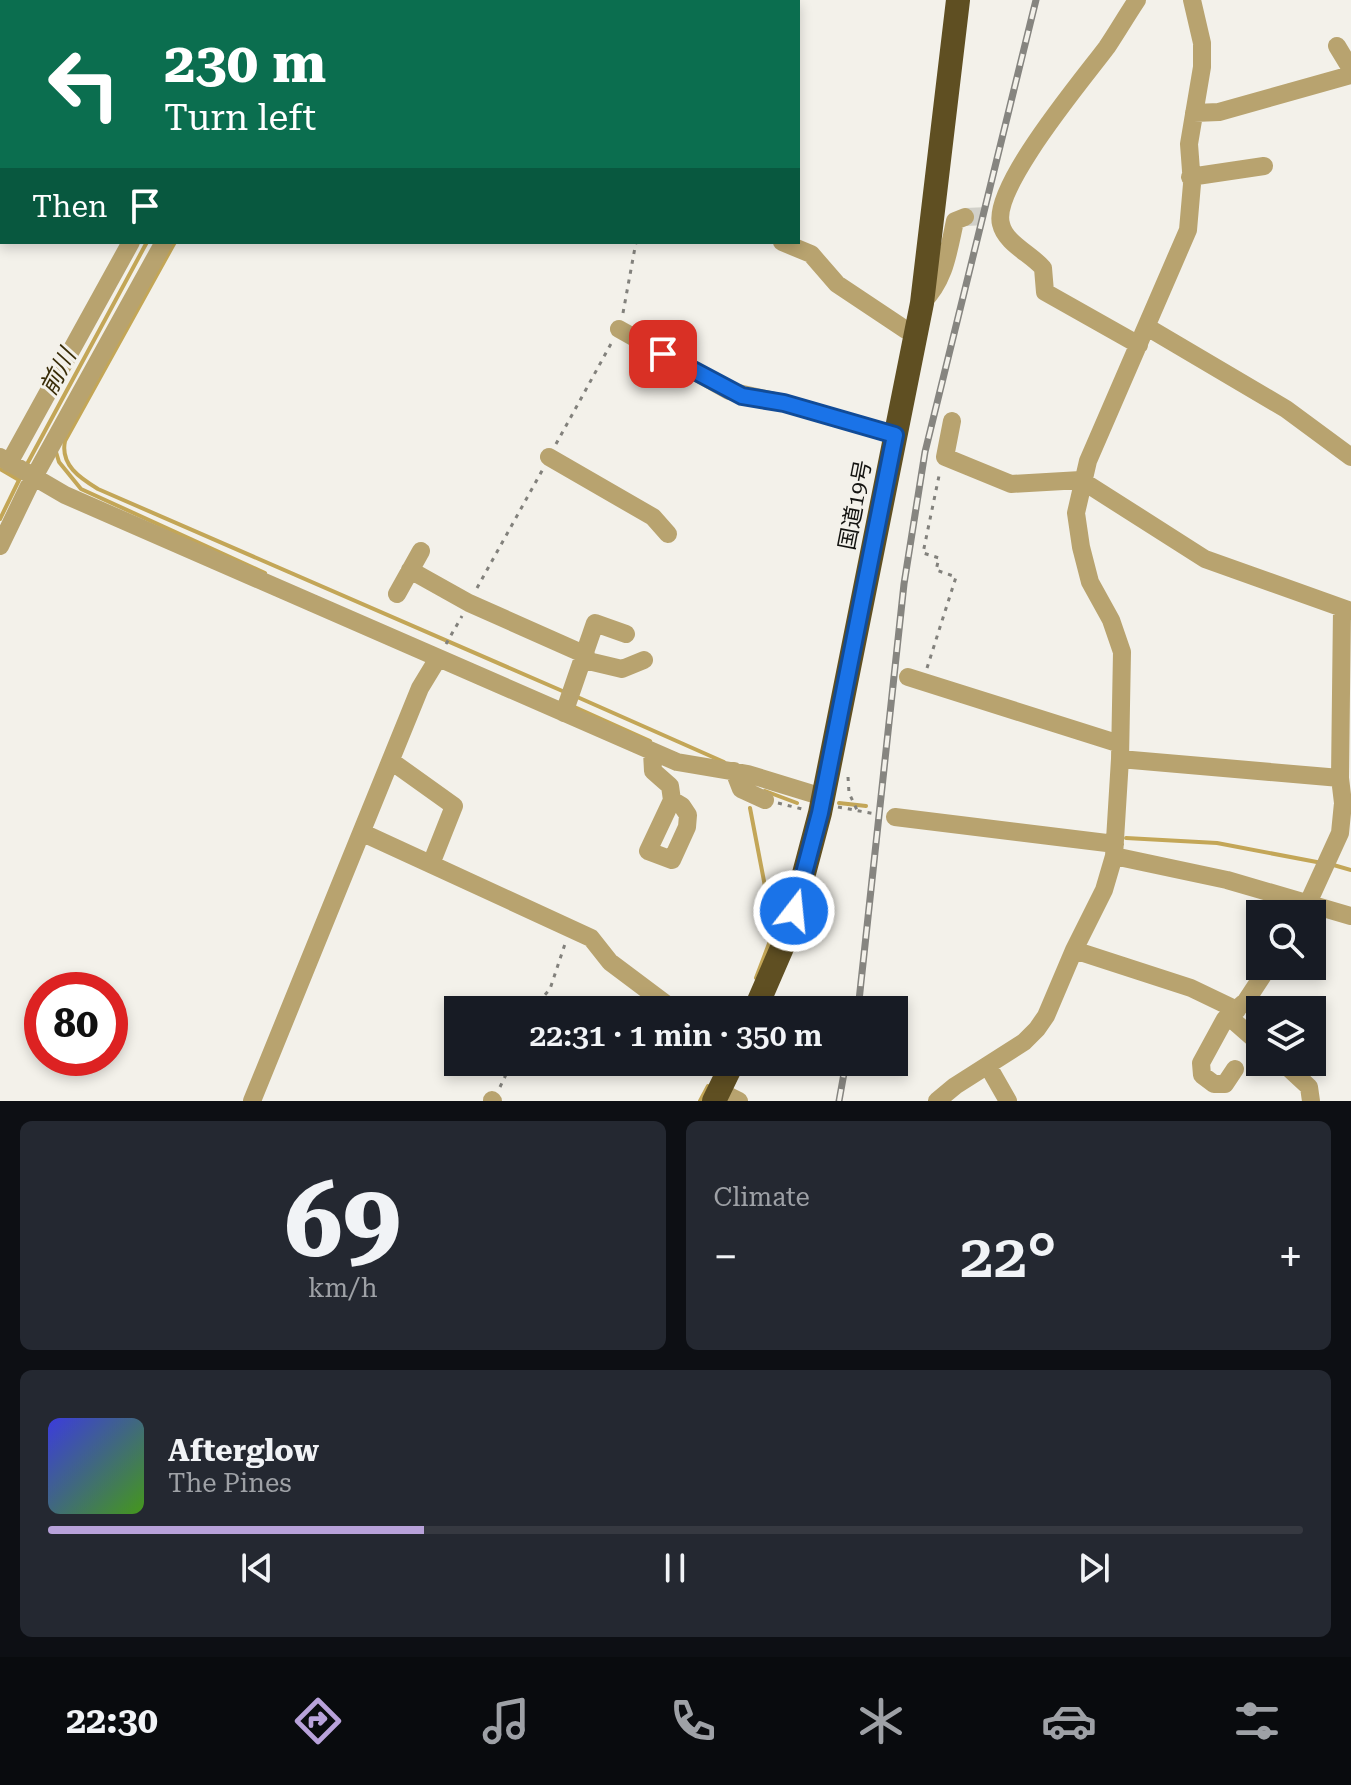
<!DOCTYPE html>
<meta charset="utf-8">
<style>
body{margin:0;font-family:"Roboto Serif","Noto Sans JP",serif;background:#242831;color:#f1f3f6;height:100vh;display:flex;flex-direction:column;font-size:30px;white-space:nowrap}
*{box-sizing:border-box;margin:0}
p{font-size:26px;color:#9ea1a6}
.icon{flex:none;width:44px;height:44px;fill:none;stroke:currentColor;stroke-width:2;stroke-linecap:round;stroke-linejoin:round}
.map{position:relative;height:1101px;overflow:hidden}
.side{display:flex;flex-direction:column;gap:20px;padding:20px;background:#0d0f14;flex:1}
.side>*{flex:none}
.hud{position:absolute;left:0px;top:0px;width:800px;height:244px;box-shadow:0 4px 12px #0003;background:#0b6e4f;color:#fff;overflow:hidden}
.controls{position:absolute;left:1246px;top:900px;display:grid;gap:16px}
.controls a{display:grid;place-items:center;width:80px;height:80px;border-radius:0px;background:#171b24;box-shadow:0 4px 12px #0003;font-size:40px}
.speed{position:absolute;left:24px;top:972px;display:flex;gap:16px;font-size:40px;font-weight:700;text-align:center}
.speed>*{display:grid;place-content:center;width:104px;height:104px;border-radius:50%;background:#171b24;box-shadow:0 4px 12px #0003;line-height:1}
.speed .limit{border:12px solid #d22;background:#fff;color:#111}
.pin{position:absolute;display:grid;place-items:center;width:68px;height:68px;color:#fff;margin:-34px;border-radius:16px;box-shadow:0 4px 12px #0006}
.me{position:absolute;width:88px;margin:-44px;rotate:16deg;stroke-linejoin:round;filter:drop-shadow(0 0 6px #0008)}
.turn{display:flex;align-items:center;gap:28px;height:168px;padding:0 32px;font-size:36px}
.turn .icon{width:104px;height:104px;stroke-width:2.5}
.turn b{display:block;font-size:56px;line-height:68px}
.then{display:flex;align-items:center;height:76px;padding:0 32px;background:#0003;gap:16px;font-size:30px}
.big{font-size:60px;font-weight:600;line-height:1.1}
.side .card{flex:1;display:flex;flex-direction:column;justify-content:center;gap:12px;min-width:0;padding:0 28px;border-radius:12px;background:#242831}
.side .dial{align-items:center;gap:0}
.dial b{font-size:104px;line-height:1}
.song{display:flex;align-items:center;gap:24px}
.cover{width:96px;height:96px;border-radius:12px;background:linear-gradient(135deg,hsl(240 70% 55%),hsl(100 70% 35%))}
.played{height:8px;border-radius:4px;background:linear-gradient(90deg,#b8a2da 30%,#363941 30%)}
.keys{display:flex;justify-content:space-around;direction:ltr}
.heat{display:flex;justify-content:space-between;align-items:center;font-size:44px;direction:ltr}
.side .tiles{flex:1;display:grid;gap:20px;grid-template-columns:1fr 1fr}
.card:last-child{grid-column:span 2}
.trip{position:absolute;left:444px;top:996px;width:464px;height:80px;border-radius:0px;background:#171b24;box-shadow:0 4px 12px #0003;font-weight:600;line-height:80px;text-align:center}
.dock{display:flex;height:128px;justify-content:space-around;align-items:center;background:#090b0e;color:#9ea1a6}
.dock .icon{width:56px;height:56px}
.dock .selected{color:#b8a2da}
.dock b{font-size:36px;color:#f1f3f6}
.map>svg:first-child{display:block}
</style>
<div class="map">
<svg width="1351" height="1101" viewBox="0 0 1351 1101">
<rect width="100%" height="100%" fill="#f3f1ea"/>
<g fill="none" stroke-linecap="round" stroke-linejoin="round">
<path stroke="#c3a657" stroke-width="4" d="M277 2 278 0
M307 2 308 0
M175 242 65 441C60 465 80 478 98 489L567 693
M56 452 59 462 81 489 265 573
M26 466 147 242
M0 469 19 480
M0 519 22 474
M575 696 724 762
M570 705 650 741
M765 791 797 803
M839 803 866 806
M750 808 768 902 770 941 756 978
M1126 838 1217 843 1322 863
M1330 864 1351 870
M700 1101 708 1086"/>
<path stroke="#d1d0c9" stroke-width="18" stroke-dasharray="18 9" stroke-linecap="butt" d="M965 217 991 216"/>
<path stroke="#82817c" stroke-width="3" stroke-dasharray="4 6" stroke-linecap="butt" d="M752 0V2
M623 313 636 242
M556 444 612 342
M477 588 543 469
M446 644 462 616
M927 668 956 577 936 570 939 558 923 553 940 471
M848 777 849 793 857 810
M778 803 802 809
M838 807 881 815
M532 1010 550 989 565 944
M500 1087 512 1062"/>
<path stroke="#b8a36f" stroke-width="18" d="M1137 0C1127 15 1117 32 1107 47 1084 78 991 188 1001 224 1005 243 1031 254 1043 268L1045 292 1139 345
M264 2 265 0
M295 2 296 0
M1337 46 1351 69
M1194 113 1219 112 1351 75
M1190 177 1264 166
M782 242 811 254 837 284 906 330 915 333
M922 303C945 280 948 253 955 221L965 217
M1147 327 1286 409 1351 457
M619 329 729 391 784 403 895 435
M952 421 945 457 1011 484 1081 480 1205 559 1351 611
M0 457 65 495 677 762 748 774 823 797
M549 457 653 517 668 534
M9 463 131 242
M0 546 29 486 164 242
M410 570 469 603 586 655
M397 594 421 551
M584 660 622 669 644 660
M908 677 1120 744
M564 713 595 623 626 634
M652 752 653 771 670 786 672 800 648 851 672 860 687 827 688 815 682 806 672 800
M1120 759 1340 778
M391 761 454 806 431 864
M734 771 741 789 765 800
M895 817 1115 844
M363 833 591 938 610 962 674 1010
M1114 856 1227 880 1351 916
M1303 914 1340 833 1343 803 1340 778 1342 609
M1074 950 1191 988 1237 1010
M1231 1015 1236 1023 1260 1044
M1282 1062 1309 1087 1311 1101
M988 1066 1008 1101
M1235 1069 1225 1084H1214L1202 1075 1201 1063 1225 1019 1246 1001 1269 966
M719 1091 739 1101
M492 1100 493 1101
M252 1101 420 688 437 660
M937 1101 955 1086 1024 1042 1037 1029 1046 1016 1074 950 1104 890 1114 856 1120 759 1122 652 1111 620 1090 582 1081 547 1076 513 1088 461 1188 230 1192 184 1189 144 1202 67V43L1192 0"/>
<path stroke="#5f4f22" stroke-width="24" d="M755 1010 788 934 820 813 922 303 958 0
M714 1101 733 1062"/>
<defs>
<path id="rail" d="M858 1010 904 584 925 452 1036 0
M839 1101 846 1062"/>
</defs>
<use href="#rail" stroke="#868580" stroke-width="7"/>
<use href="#rail" stroke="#f3f1ea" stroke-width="4" stroke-dasharray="12" stroke-linecap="butt"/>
</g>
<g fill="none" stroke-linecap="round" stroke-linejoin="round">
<defs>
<path id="route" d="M663 354 742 396 784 403 895 435 820 813 794 911"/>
</defs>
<use href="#route" stroke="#114b97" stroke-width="20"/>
<use href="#route" stroke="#1a73e8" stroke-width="14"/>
</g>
<g text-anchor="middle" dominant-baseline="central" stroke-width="6" stroke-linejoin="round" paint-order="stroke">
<g font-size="22" fill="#131310" stroke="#f3f1ea">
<text transform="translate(855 505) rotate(-79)">国道19号</text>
</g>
<g font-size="24" font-style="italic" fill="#382c07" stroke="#f3f1ea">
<text transform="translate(58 372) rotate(-62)">前川</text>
</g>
</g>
</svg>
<div class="controls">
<a><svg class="icon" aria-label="search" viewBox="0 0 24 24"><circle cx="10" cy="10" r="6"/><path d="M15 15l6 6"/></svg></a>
<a><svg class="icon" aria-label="layers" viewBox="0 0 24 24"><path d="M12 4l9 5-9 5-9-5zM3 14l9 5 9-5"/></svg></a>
</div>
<div class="speed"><div class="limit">80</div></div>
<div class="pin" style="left:663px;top:354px;background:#d93025"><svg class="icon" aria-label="arrive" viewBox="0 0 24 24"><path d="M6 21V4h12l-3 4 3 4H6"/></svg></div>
<svg class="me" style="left:794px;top:911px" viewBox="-20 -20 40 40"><circle r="17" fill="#1a73e8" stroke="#fff" stroke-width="3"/><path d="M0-11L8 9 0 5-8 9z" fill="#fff"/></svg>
<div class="trip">22:31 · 1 min · 350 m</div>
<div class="hud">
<div class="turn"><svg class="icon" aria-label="left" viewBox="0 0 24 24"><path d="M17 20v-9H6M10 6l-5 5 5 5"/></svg><div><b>230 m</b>Turn left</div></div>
<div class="then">Then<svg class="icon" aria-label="arrive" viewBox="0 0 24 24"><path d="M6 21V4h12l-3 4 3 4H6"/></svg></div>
</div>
</div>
<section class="side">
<div class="tiles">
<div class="card dial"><b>69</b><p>km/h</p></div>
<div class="card"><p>Climate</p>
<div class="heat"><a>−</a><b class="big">22°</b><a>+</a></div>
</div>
<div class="card">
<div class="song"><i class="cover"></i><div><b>Afterglow</b><p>The Pines</p></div></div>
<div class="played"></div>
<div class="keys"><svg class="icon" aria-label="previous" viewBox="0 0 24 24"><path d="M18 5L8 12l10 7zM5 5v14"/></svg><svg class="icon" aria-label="pause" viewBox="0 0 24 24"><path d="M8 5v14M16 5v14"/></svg><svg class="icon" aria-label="next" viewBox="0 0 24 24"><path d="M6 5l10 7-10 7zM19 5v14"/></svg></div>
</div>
</div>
</section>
<nav class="dock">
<b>22:30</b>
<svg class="icon selected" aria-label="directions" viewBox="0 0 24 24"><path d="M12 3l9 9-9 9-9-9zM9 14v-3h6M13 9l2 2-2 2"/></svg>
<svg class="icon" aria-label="music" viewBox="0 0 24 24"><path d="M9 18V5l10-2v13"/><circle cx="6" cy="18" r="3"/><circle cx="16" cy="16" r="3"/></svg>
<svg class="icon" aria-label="phone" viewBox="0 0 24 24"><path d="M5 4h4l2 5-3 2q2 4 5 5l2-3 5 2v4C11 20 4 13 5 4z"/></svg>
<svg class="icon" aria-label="climate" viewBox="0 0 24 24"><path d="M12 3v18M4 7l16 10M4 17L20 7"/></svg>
<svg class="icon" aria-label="car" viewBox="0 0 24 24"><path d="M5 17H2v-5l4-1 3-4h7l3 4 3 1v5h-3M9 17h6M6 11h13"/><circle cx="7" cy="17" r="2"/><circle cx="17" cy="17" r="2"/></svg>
<svg class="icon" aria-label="filters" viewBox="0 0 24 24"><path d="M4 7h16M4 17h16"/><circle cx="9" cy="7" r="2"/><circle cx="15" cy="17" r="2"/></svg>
</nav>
